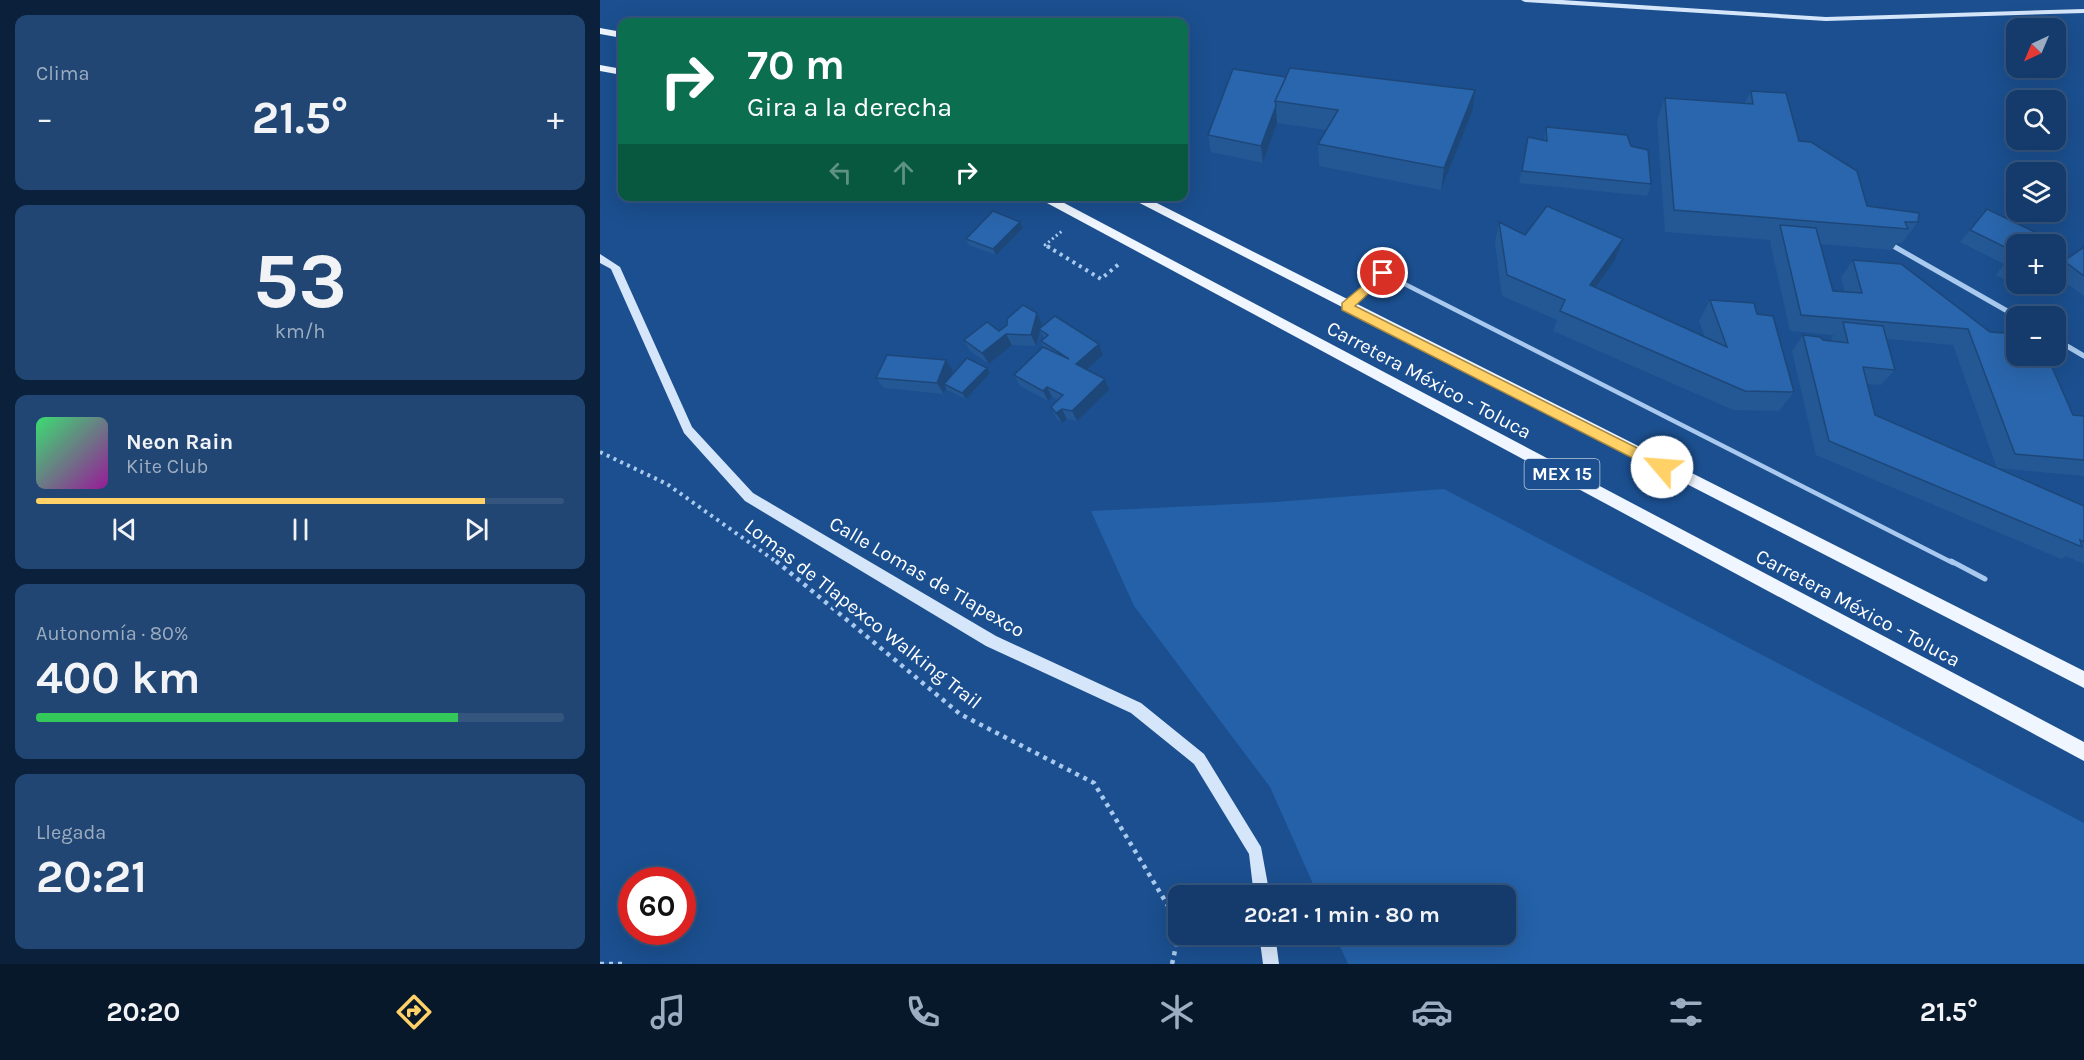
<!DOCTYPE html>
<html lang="es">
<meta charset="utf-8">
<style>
body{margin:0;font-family:Karla,sans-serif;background:#214673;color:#f1f3f6;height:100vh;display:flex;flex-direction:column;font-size:22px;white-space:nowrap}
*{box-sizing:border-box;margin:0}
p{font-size:20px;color:#9dadc1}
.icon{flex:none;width:33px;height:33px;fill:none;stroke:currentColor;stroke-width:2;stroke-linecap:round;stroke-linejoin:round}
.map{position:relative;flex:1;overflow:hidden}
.panel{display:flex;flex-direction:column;gap:15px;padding:15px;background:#0b203b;width:600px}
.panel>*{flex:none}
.guide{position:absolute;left:18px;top:18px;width:570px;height:183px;border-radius:12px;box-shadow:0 6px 24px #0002,0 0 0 2px #33557e;background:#0b6e4f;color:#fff;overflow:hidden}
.needle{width:39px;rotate:224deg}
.buttons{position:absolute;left:1406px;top:18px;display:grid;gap:12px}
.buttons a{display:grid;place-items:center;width:60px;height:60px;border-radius:12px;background:#143b6b;box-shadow:0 6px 24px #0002,0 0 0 2px #33557e;font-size:30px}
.speed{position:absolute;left:18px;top:867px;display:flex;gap:12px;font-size:30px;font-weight:700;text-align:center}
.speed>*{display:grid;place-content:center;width:78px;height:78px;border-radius:50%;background:#143b6b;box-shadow:0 6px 24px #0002,0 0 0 2px #33557e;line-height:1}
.speed .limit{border:9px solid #d22;background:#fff;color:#111}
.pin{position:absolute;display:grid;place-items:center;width:51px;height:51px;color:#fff;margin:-26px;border:3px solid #fff;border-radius:50%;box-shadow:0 2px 6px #0007}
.me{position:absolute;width:66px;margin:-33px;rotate:297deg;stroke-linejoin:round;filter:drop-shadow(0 0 4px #0008)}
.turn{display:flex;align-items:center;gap:21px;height:126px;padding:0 30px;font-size:27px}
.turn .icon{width:78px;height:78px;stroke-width:2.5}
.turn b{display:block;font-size:42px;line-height:51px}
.lanes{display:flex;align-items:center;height:57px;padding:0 30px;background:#0003;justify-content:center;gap:30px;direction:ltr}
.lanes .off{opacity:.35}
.big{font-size:45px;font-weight:700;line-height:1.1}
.panel .card{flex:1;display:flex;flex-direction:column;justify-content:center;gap:9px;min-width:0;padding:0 21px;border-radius:12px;background:#214673}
.panel .dial{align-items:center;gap:0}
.dial b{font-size:78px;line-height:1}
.song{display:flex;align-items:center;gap:18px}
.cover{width:72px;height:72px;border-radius:9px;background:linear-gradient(135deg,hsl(140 70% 55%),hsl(300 70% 35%))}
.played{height:6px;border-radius:3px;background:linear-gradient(90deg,#ffd166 85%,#33557e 85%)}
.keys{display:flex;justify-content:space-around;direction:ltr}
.heat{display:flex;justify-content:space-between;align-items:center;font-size:33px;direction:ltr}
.charge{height:9px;border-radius:4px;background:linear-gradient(90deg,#34c759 80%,#33557e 0)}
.trip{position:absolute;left:568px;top:885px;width:348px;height:60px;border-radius:12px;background:#143b6b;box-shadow:0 6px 24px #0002,0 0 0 2px #33557e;font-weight:700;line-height:60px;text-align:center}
.tab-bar{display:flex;height:96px;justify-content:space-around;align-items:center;background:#08182b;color:#9dadc1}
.tab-bar .icon{width:42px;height:42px}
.tab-bar .active{color:#ffd166}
.tab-bar b{font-size:27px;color:#f1f3f6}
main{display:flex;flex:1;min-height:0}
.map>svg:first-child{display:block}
</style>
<main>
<section class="panel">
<div class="card"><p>Clima</p>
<div class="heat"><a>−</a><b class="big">21.5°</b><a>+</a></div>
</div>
<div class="card dial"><b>53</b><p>km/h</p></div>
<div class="card">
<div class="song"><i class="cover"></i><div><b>Neon Rain</b><p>Kite Club</p></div></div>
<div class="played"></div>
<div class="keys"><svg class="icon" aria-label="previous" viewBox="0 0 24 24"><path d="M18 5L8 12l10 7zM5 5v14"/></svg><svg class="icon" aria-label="pause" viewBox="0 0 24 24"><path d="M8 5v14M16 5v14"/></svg><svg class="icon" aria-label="next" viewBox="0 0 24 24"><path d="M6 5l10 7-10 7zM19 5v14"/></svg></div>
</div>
<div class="card"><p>Autonomía · 80%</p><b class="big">400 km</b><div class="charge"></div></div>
<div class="card"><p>Llegada</p><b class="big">20:21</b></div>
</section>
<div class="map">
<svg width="1484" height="964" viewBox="0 0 1484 964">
<rect width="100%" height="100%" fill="#1b4f8f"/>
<path fill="#2461a8" d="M844 489 1484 823V964H748L735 935 906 934V896L718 895 670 787 534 606 491 511 675 502Z"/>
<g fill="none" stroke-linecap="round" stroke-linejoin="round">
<path stroke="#a9c9ee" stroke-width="3" stroke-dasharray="2 3" stroke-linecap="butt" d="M450 248 445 245 462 231"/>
<path stroke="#a9c9ee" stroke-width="4" stroke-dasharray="3 4.5" stroke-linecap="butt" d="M447 246 501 279 520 263
M0 452 67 484 178 563"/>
<path stroke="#a9c9ee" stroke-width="4.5" stroke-dasharray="4 5" stroke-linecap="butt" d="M176 561 360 714 494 783 579 924
M0 964H23
M572 964 579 933"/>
<path stroke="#a9c9ee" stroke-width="4.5" d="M748 305 783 273 1353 563"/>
<path stroke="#a9c9ee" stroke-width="5" d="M1351 561 1385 579"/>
<path stroke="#a9c9ee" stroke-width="5" d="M1295 247 1416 316
M1455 339 1484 356"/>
<path fill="#d6e6fa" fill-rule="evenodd" d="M921 0H962L1226 17 1484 9V13L1226 21 925 2Z
M0 254 20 267 92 427 153 493 396 636 541 703 604 754 661 847 670 896H654L649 854 594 764 531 713 386 646 145 501 84 433 11 269 0 263Z
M659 934H675L679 964H663Z"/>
<path fill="#f0f6ff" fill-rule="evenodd" d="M0 28 22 32V38L0 34Z
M0 65 22 69V75L0 71Z
M434 196H451L1484 742V761Z
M526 196H543L1484 671V688Z"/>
</g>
<path fill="#245895" d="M633 69 872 112 841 190 719 166 718 144 726 130 677 123 663 163 611 152 608 135Z
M1151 91 1199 141 1267 206 1318 222 1302 243H1297L1292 250 1221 244 1233 291 1245 292 1241 277 1253 260 1301 264 1473 415 1484 416V476L1397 468 1353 345 1287 339 1295 370 1281 385 1267 384 1275 415 1484 506V564L1466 556 1461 559 1216 455 1192 351 1203 335 1223 340 1232 341 1231 338 1234 335 1190 331 1170 242 1171 240 1065 232 1057 120 1065 98 1145 103Z
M946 127 1031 146 1051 184 1047 196 919 183 926 149 944 141Z
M1387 209 1416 244V284H1432L1426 290 1396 275 1404 264 1360 242Z
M420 222 423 228 396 255 369 245 366 239Z
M899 222 925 235 1023 239 1015 260 996 288 1105 337 1099 321 1110 300 1157 314 1194 392 1179 411 1133 410 953 331 957 320 902 296 895 243Z
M1484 247V296L1455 275V270L1464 261Z
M437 313 442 324 441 328 499 344 503 355 487 370 505 379 509 390 477 421 467 419 462 423 456 418 451 407 458 400 452 397 448 401 420 386 414 375 443 347 441 341 444 339 440 331 436 346 412 345 389 364 370 351 364 340 399 331Z
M353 371 351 376 390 373 366 399 347 390 346 388 344 394 284 388 276 378Z"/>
<path fill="#1d4779" d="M875 90 872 112 841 190 844 168Z
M676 106 677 123 663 163 661 146Z
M420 222 423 228 396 255 393 249Z
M1023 239 1015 260 983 306 990 285Z
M437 313 442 324 441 330 439 329 440 331 436 346 431 335Z
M406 334 412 345 389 364 382 353Z
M499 344 503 355 481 375 476 364Z
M346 360 353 371 347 386 344 384 346 388 344 394 337 383Z
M387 368 390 373 366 399 362 393Z
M505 379 509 390 477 421 472 411Z
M447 387 452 397 448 401 443 391Z
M462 409 467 419 462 423 456 413Z"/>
<path fill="#2a66ad" stroke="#1d4779" stroke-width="1.5" d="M690 68 875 90 844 168 718 144 738 110 675 101Z
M633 69 686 77 675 101 676 106 661 146 608 135Z
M1151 91 1186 93 1199 141 1211 142 1257 171 1267 206 1319 213 1318 222H1305L1308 229 1074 210 1065 98 1153 104Z
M946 127 1027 135 1031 146 1048 150 1051 184 922 171 928 137 947 141Z
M947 206 1023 239 990 285 1127 347 1110 300 1154 303 1157 314 1173 316 1194 392 1145 391 960 311 965 300 907 275 899 222 925 235Z
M1387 209 1462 245 1455 254V244H1416V268L1406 263 1415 252 1370 230Z
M393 211 420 222 393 249 366 239Z
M1180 225 1216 228 1233 291 1262 293 1253 260 1301 264 1390 332 1416 334V356H1447L1473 415 1484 416V460L1415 454 1368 329 1201 315Z
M1484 247V276L1464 261Z
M423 305 437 313 431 335 406 334 382 353 364 340 387 322 399 331 407 325V319Z
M455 316 499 344 476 364 505 379 472 411 462 409 456 413 451 407 463 395 447 387 443 391 414 375 443 347 469 359 441 341 448 335 439 329Z
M1243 322 1283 326 1295 370 1263 367 1275 415 1484 506V542L1480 540 1482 547 1229 441 1203 335 1220 337 1223 340 1248 343Z
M287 355 346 360 337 383 276 378Z
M367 358 387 368 362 393 344 384Z"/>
<path fill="#ffd166" stroke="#a68842" stroke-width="1.5" d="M783 269 788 273 787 276 755 306 1067 463 1069 467 1067 471H1058L742 310V303Z"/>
<g text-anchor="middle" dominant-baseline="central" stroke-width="6" stroke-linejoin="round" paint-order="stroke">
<rect fill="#1b4f8f" stroke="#bbcadd" stroke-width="1.5" x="924.5" y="459" width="75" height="30" rx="4.5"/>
<g font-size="18" font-weight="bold" fill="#fff">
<text x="962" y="474">MEX 15</text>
</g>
<g font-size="20" fill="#fff" stroke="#1b4f8f">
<text transform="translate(829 380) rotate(28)">Carretera México - Toluca</text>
<text transform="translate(327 577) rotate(30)">Calle Lomas de Tlapexco</text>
<text transform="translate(1258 608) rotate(28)">Carretera México - Toluca</text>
<text transform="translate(263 614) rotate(38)">Lomas de Tlapexco Walking Trail</text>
</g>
</g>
</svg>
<div class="buttons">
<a><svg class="needle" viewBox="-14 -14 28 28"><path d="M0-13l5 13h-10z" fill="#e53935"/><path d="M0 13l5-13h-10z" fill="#9dadc1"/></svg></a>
<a><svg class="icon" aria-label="search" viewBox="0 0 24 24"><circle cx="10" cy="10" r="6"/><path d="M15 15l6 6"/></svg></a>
<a><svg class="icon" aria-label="layers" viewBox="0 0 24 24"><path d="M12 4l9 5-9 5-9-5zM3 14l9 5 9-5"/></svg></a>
<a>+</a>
<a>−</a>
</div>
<div class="speed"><div class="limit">60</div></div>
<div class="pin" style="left:783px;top:273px;background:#d93025"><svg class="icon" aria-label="arrive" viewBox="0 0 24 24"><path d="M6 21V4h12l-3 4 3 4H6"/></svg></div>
<svg class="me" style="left:1062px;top:467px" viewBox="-20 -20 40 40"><circle r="19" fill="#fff"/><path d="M0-13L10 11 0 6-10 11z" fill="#ffd166"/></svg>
<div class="trip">20:21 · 1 min · 80 m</div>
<div class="guide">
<div class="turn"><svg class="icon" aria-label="right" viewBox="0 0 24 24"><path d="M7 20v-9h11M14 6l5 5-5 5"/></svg><div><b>70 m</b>Gira a la derecha</div></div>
<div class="lanes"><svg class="icon off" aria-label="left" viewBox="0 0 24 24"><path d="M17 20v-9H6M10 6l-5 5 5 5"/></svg><svg class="icon off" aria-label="ahead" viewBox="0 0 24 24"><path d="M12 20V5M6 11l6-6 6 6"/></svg><svg class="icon" aria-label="right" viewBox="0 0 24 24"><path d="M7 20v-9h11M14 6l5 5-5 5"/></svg></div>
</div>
</div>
</main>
<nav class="tab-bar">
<b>20:20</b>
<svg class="icon active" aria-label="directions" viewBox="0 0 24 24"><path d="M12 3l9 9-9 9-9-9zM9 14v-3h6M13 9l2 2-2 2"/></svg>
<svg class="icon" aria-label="music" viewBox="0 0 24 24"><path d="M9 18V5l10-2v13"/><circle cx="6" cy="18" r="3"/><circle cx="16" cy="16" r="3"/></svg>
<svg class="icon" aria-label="phone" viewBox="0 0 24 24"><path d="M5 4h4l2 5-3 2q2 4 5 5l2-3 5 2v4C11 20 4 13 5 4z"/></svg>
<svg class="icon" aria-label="climate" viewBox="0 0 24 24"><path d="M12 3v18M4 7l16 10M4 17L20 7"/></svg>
<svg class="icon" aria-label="car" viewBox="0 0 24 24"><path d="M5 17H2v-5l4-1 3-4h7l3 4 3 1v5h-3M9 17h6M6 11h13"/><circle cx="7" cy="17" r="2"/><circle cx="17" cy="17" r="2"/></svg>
<svg class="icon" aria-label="filters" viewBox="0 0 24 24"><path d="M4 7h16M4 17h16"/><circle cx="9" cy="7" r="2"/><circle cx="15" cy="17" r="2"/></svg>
<b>21.5°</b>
</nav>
